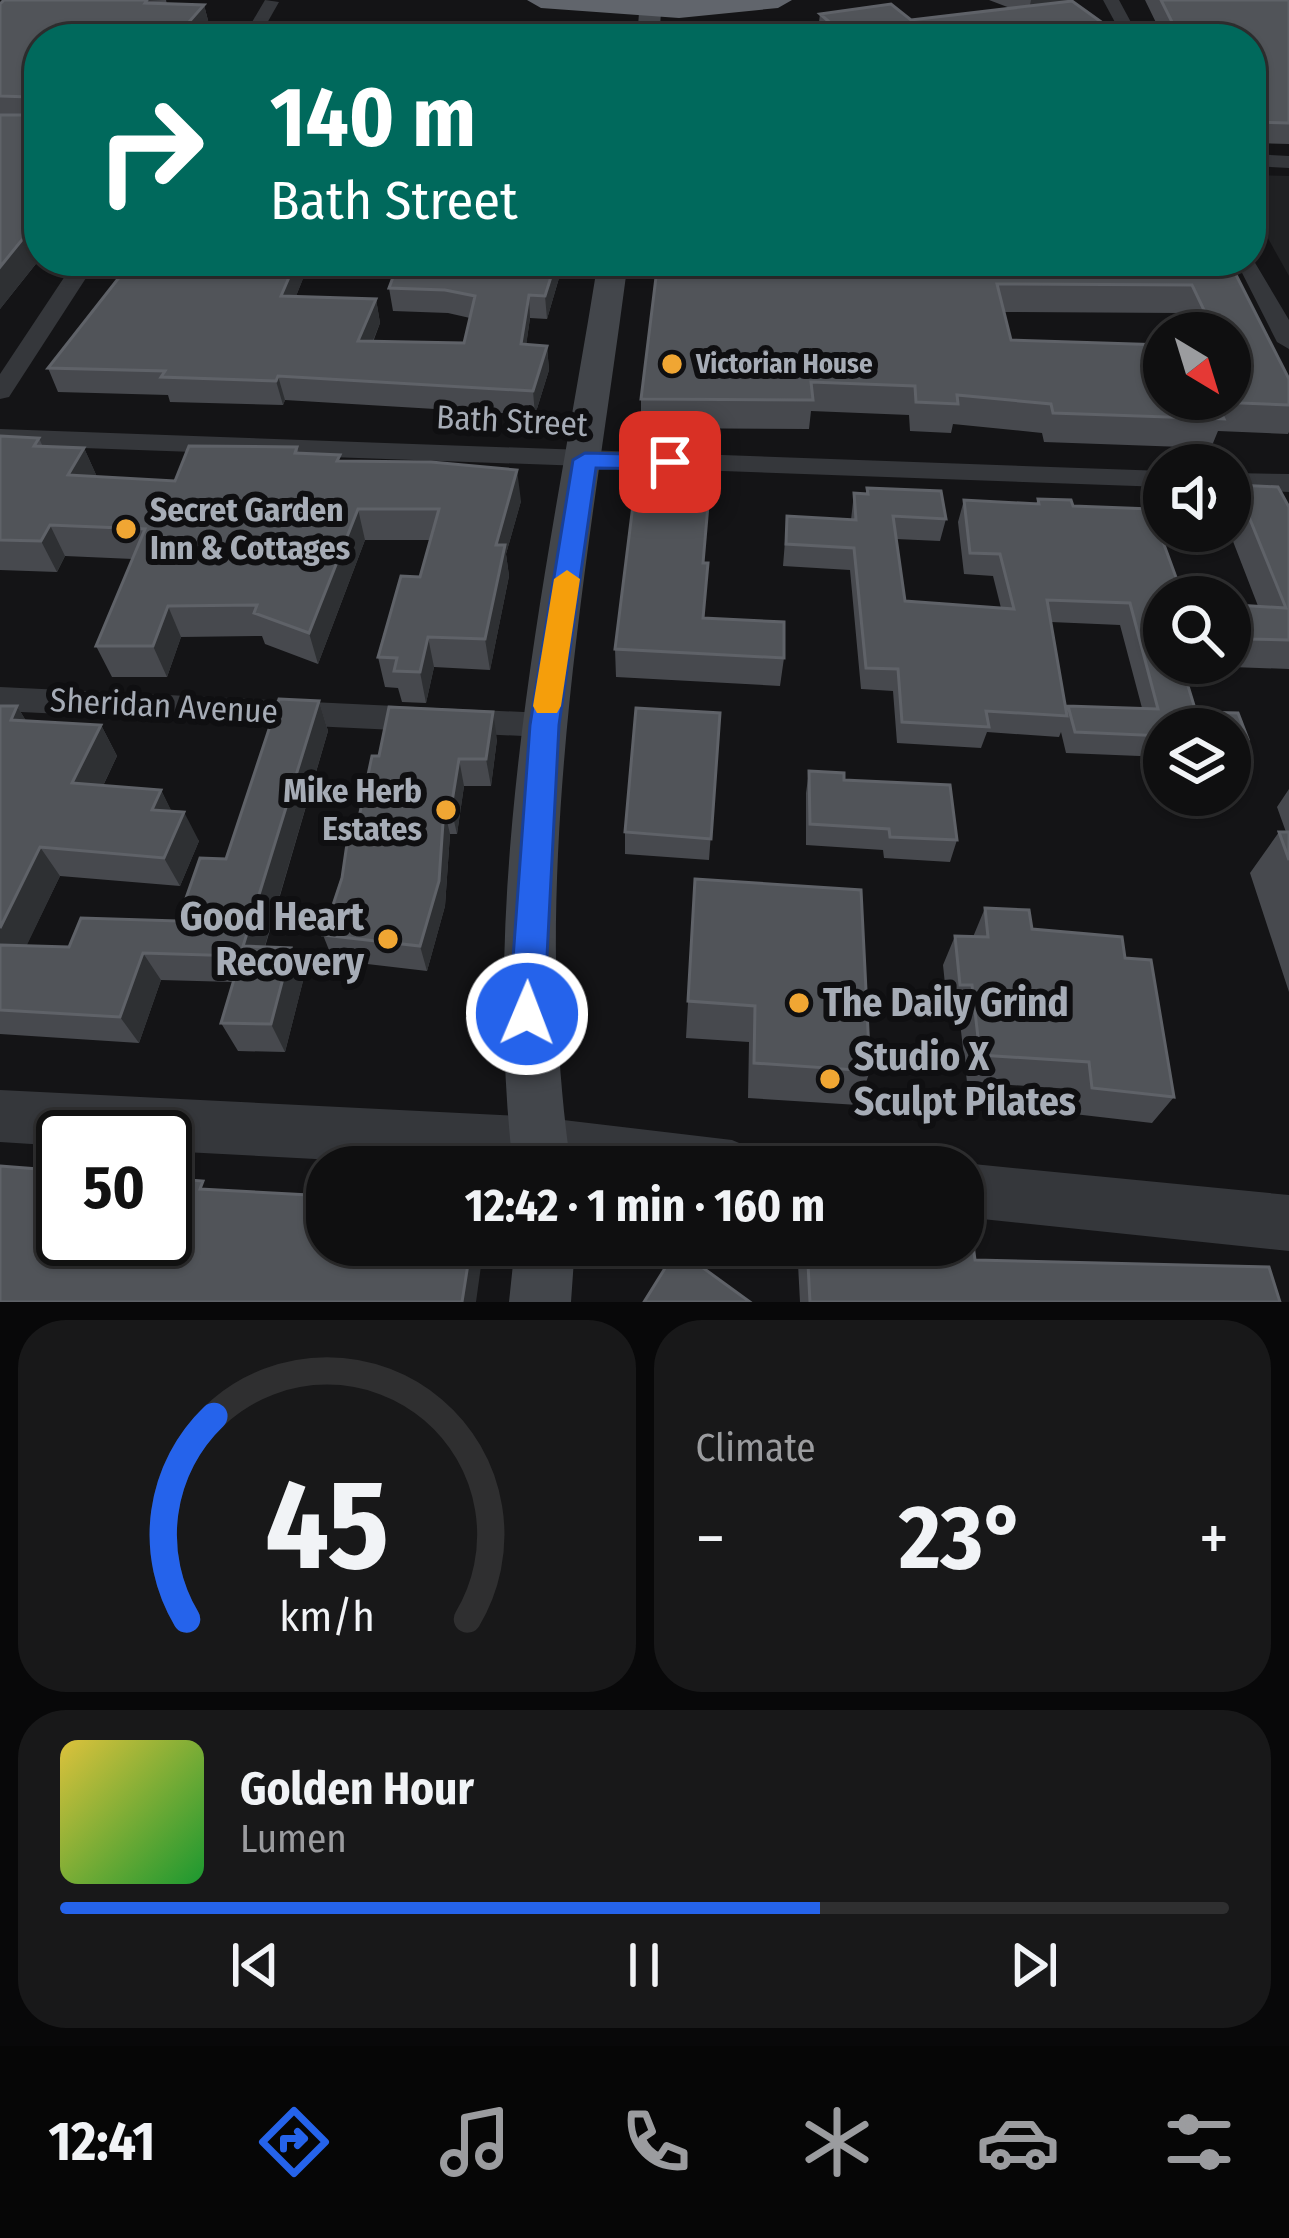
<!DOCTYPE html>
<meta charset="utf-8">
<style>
body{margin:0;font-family:"Fira Sans Condensed",sans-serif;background:#181819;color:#f1f3f6;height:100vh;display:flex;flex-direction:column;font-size:45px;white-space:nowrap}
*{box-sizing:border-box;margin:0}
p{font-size:39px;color:#9b9c9f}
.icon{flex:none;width:66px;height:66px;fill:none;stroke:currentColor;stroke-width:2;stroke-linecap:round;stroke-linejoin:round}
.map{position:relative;height:1302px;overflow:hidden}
.drawer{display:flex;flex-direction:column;gap:18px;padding:18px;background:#080809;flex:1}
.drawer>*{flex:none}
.hud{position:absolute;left:24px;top:24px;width:1242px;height:252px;border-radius:48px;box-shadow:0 3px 9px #0004,0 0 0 3px #2f2f30;background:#00695c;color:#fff;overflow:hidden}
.needle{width:78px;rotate:142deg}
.controls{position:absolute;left:1143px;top:312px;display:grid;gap:24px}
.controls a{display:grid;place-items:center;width:108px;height:108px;border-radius:50%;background:#0f0f10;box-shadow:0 3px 9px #0004,0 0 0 3px #2f2f30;font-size:60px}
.speed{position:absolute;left:36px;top:1110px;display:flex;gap:24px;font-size:60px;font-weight:700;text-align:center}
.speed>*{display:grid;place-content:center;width:156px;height:156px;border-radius:50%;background:#0f0f10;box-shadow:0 3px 9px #0004,0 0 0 3px #2f2f30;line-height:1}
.speed .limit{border:6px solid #111;border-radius:18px;background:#fff;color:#111}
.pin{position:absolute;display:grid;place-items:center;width:102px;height:102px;color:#fff;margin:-51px;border-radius:24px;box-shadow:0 6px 18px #0006}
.me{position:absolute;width:132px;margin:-66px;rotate:1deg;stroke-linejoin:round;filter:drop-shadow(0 0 9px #0008)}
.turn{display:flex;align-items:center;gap:42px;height:252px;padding:0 48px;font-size:54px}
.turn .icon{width:156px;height:156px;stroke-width:2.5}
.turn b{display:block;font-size:84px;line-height:102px}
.big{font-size:90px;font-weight:700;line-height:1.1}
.drawer .widget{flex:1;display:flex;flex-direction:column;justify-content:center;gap:18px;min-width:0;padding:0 42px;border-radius:48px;background:#181819}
.drawer .dial{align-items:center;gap:0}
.dial svg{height:312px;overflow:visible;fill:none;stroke:#2f2f30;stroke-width:7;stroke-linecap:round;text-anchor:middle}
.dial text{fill:#f1f3f6;stroke:none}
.song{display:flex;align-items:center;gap:36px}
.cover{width:144px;height:144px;border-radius:18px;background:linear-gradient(135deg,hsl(50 70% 55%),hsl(130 70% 35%))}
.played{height:12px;border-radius:6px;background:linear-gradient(90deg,#2563eb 65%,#2f2f30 65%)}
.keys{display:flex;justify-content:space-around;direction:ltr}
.heat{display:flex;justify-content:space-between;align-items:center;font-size:66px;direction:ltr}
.drawer .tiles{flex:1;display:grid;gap:18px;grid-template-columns:1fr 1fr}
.widget:last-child{grid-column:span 2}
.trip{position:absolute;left:306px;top:1146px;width:678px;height:120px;border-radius:48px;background:#0f0f10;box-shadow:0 3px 9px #0004,0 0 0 3px #2f2f30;font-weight:700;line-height:120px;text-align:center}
.dock{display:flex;height:192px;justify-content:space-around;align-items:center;background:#060606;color:#9b9c9f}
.dock .icon{width:84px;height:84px}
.dock .on{color:#2563eb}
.dock b{font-size:54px;color:#f1f3f6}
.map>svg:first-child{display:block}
</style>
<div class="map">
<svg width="1289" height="1302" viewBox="0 0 1289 1302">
<rect width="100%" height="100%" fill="#141416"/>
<path fill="#202123" d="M1251 175 1289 176V276L1251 208Z"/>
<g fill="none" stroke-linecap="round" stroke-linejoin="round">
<path fill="#35373b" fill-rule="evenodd" d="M265 0 279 2 258 39H242Z
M1103 0H1119L1140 39H1124Z
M1251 154 1289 156V168L1251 166Z
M1251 256 1289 320V349L1277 342 1236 261H1251Z
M75 261H97L9 397 0 399V374Z
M0 429 1164 471V487L0 445Z
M1230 473 1289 474V492L1230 489Z
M0 687 544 713 555 716 560 725 555 734 544 737 0 711Z"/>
<path fill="#35373b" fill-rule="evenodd" d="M0 1090 538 1117 732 1140 751 1148 759 1167H467L165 1151V1137H63V1146L0 1142Z
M963 1163 1289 1195V1251L963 1217V1167H952Z"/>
<path fill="#43464b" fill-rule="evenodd" d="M640 0H662L659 39H637Z
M598 261H628C589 560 527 866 571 1167H513C478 865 550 559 598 261Z
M515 1245H575L571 1302H509Z"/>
<path fill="#61656c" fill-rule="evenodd" d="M527 0H792L778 8 679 18 541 8Z"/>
</g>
<path fill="#47494e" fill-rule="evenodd" d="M166 0 167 4 204 5 210 28 200 39H39V260L0 309V4Z
M989 0H1069L1064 2 1120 39 817 38 820 14 911 20 1010 8Z
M1145 0H1289V144L1251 143V39H1162L1163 37Z
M121 261H310L296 296 376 299 380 323 373 342 464 343 470 318 448 313 393 311 389 288 399 261H564L547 319 530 318 526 345 547 346 549 370 535 415 285 400 283 405 170 402 168 395 58 392 48 368 124 271Z
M658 261H1229L1289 379V432L1288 434 1218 431 1211 448 1044 442 1042 433 953 424 951 433 910 431 909 415 811 411 809 429 641 428V399ZM1004 312 1181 313 1190 333H1230V399L1011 340Z
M0 436 39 438 43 447 84 448 97 477 175 481 297 447 299 453 521 501 506 554 509 576 490 670 434 667 426 703 402 702 398 688 385 687 378 657 420 577 430 540H365L318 664 265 644 262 636 181 637 167 677H112L96 646 133 559 65 556 57 572 0 570Z
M1236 485 1289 507V669L1232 667 1230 660V615L1235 605 1258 606 1229 531 1230 497Z
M867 488 941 491 946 519 940 541 896 539 905 601 1001 608 993 576 964 574 958 522 964 500 1036 504 1038 499 1071 500 1073 506 1151 509 1181 591 1178 597H1164V663H1181L1196 712 1238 713 1248 739 1235 760H1230V729H1164V757L1066 753 1061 732 1059 737 987 732 981 748 897 743 893 691 861 689 850 570 783 566 787 516 851 520 854 493H866ZM1051 622 1120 625 1142 708 1068 706 1066 710Z
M704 618 784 658 780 686 616 677 615 649Z
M319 701 328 731 265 947 291 948 304 977 285 1052 238 1051 221 1023 233 982 161 980 139 1043 0 1034V706H17L26 721 101 725 117 756 103 786 161 790 171 811 199 841 180 886 60 876 26 946 69 947 178 921 226 859Z
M720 713 709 860 625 854V832Z
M497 739 491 786H464L457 834H450L445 906 427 971 333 960 323 935 379 756Z
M809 771 844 780 957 840 950 862 884 858 883 850 806 845V793Z
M1289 789V992L1250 873 1279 832H1286L1277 807Z
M695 879 870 1071 858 1105 748 1098 749 1042 686 1038Z
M985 908 1032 929 1125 958 1174 1097 1152 1123 1074 1114 1071 1089 967 1082 959 1014 948 1013 943 965 955 936 973 937Z
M797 1245H963L975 1260 1280 1302H800Z"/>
<path fill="#2e3033" d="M1031 0H1069L1028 15Z
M204 5 210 28 200 39H183L181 31Z
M37 224 39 229V260L0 309V267Z
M296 261H310L287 319 281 296Z
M556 261H564L547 319 545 296Z
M529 295 530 318 523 368 521 344Z
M376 299 380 323 363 365 358 341Z
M547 346 549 370 535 415 533 391Z
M278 376 285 400 283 405 276 381Z
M84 448 98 479 68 475Z
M517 470 521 501 506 554 509 576 490 670 485 639 496 545Z
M358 509 365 540 318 664 309 633Z
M50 525 65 556 57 572 41 541Z
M168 606 181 637 167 677 153 646Z
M428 637 434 667 426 703 420 672Z
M319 701 328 731 254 983 240 956Z
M17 706 36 737 11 720Z
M493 712 497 739 491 786 486 759Z
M101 725 117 756 90 813 72 783Z
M459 759 464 786 457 834 451 808Z
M161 790 176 820 152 810Z
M444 808 450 834 445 906 427 971 420 946Z
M184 812 199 841 180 886 164 858Z
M40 847 60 876 14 972 0 955V928Z
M291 948 304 977 285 1052 271 1024Z
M143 953 161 980 139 1043 120 1017Z
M471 1245H474L481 1266 476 1302H462Z"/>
<path fill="#515459" stroke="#5f6268" stroke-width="3" fill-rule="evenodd" d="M4 0H147L145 3 204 5 181 31H196L191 39H39V224L21 241 0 267V115H33L30 97 0 96V4Z
M1161 0H1289V123L1251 122V39H1178L1167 24H1173Z
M1072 1 1118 34 1120 39H849L820 14 891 4 911 20Z
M456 27 503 29 499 39H261L265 31 452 36Z
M567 29 609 31 607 39H564Z
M132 261H296L281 296 376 299 358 341 464 343 475 296 445 290 389 288 399 261H556L545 296 529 295 521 344 547 346 533 391 278 376 276 381 161 377 165 371 48 368Z
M658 261H1229L1289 379V405L1216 402 1224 419 1053 413 1051 404 957 395 958 404 916 402 915 386 811 382 813 400 641 399ZM997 284 1192 285 1215 333H1230V399H1164V345L1011 340Z
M0 436 39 438 34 446 84 448 68 475 175 481 189 446 297 447 295 453 340 455 337 461 431 462 517 470 496 545H505L485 639 428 637 420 672 394 671 397 658 378 657 401 576 420 577 439 509H358L309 633 254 613 257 605 168 606 153 646H96L145 529 50 525 41 541 0 540Z
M638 465 711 470 703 563H708L703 618 784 622V658L615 649Z
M1236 485 1278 487 1289 507V640L1248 639 1235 605 1286 608Z
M867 488 941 491 946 519 893 516 905 601 1014 609 1000 554 970 553 964 500 1039 504 1038 499 1071 500 1073 506 1151 509 1181 591H1159L1164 606V663H1181L1196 712 1238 713 1248 739H1230V729H1164V736L1075 732 1068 706 1158 709 1130 603 1047 600 1067 716 986 711 989 727 902 722 898 669 866 668 854 548 786 544 787 516 856 520 854 493 868 494Z
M279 699 319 701 240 956 143 953 120 1017 0 1010V945L69 947 81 918 178 921 200 858 226 859Z
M0 706H17L11 720 101 725 72 783 161 790 152 810 184 812 164 858 40 847 0 928Z
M389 707 493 712 486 759H459L451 808H444L439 881 420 946 323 935 342 878 350 823 358 822 372 756H379Z
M636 708 720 713 711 839 625 832Z
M809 771 844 773V780L950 785 957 840 890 837 889 829 810 824Z
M1279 832H1289V860Z
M695 879 861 890 870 1071 754 1063 755 1006 688 1001Z
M985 908 1029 910 1032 929 1122 937 1125 958 1151 960 1174 1097 1092 1088 1089 1062 980 1055 972 985H960L955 936 988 937Z
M244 946 291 948 271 1024 221 1023Z
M0 1166 63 1171V1239H165V1178L203 1181 200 1189 327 1196V1245H471L462 1302H0Z
M963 1220 970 1221 975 1260 1269 1267 1280 1302H810L807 1245H963Z
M677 1249 750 1302H644Z"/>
<path fill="#2563eb" stroke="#184099" stroke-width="3" d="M585 453 670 455 681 462 670 469 596 468 559 725 544 1014 539 1026 527 1030 515 1026 509 1014 530 725 573 460Z"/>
<path fill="#f59e0b" d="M567 570 580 579 561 706 557 713H537L533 706 554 579Z"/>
<g fill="#f0a633" stroke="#0f0f11" stroke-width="4.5">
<circle cx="672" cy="364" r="12"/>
<circle cx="126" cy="529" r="12"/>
<circle cx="446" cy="810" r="12"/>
<circle cx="388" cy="939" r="12"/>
<circle cx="799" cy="1003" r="12"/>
<circle cx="830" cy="1079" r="12"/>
</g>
<g text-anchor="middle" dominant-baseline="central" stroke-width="12" stroke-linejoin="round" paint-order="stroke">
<g font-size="27" font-weight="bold" fill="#a6acb6" stroke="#0f0f11" text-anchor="start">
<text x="696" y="364">Victorian House</text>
</g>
<g font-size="33" fill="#a6acb6" stroke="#0f0f11">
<text transform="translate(512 421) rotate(3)">Bath Street</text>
<text transform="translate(164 706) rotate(3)">Sheridan Avenue</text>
</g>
<g font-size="33" font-weight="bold" fill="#a6acb6" stroke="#0f0f11" text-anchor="start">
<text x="150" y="510">Secret Garden<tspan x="150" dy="38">Inn &amp; Cottages</tspan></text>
<text x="422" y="791" text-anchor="end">Mike Herb<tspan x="422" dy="38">Estates</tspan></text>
</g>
<g font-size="39" font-weight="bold" fill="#a6acb6" stroke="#0f0f11" text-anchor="start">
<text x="364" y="917" text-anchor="end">Good Heart<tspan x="364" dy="45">Recovery</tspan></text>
<text x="823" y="1003">The Daily Grind</text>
<text x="854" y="1057">Studio X<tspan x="854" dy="45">Sculpt Pilates</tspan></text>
</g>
</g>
</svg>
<div class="controls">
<a><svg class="needle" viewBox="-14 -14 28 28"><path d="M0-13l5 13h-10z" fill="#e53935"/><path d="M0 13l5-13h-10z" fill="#9b9c9f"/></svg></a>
<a><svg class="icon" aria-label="sound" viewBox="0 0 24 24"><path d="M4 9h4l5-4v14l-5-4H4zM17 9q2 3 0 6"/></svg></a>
<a><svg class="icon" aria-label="search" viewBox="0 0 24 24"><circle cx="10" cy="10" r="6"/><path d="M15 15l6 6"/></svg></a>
<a><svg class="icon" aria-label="layers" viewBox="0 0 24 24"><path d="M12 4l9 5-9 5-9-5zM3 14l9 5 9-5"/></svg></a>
</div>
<div class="speed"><div class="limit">50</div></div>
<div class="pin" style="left:670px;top:462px;background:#d93025"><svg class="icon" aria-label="arrive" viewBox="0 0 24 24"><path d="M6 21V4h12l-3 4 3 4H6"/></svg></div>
<svg class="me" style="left:527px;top:1014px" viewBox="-20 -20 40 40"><circle r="17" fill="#2563eb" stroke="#fff" stroke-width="3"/><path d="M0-11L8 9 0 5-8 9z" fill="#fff"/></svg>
<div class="trip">12:42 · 1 min · 160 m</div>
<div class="hud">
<div class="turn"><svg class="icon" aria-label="right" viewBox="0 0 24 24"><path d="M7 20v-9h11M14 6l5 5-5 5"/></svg><div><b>140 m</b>Bath Street</div></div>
</div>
</div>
<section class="drawer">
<div class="tiles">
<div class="widget dial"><svg viewBox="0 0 100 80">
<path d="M14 69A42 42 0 1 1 86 69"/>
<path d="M14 69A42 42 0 0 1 21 17" stroke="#2563eb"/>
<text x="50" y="56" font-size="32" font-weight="700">45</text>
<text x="50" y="72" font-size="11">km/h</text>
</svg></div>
<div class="widget"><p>Climate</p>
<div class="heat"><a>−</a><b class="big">23°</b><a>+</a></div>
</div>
<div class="widget">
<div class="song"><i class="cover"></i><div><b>Golden Hour</b><p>Lumen</p></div></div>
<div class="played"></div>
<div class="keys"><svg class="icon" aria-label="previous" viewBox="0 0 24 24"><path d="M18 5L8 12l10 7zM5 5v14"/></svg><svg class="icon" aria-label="pause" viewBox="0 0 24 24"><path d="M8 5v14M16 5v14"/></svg><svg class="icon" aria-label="next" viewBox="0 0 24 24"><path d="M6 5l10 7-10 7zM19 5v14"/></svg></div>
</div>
</div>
</section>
<nav class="dock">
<b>12:41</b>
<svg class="icon on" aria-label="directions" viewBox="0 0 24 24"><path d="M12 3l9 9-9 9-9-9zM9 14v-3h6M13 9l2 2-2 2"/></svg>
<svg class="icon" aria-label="music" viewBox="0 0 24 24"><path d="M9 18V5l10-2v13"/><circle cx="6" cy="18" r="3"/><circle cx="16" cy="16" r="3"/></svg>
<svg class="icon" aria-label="phone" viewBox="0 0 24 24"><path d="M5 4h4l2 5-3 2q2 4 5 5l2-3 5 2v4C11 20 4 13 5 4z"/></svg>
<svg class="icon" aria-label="climate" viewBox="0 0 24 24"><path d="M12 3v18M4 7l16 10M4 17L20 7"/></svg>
<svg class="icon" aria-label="car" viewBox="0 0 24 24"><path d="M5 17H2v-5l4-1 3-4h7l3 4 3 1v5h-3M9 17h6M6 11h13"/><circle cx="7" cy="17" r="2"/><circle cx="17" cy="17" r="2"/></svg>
<svg class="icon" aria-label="filters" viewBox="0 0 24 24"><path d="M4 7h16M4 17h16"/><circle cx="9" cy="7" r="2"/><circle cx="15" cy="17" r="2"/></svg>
</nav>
